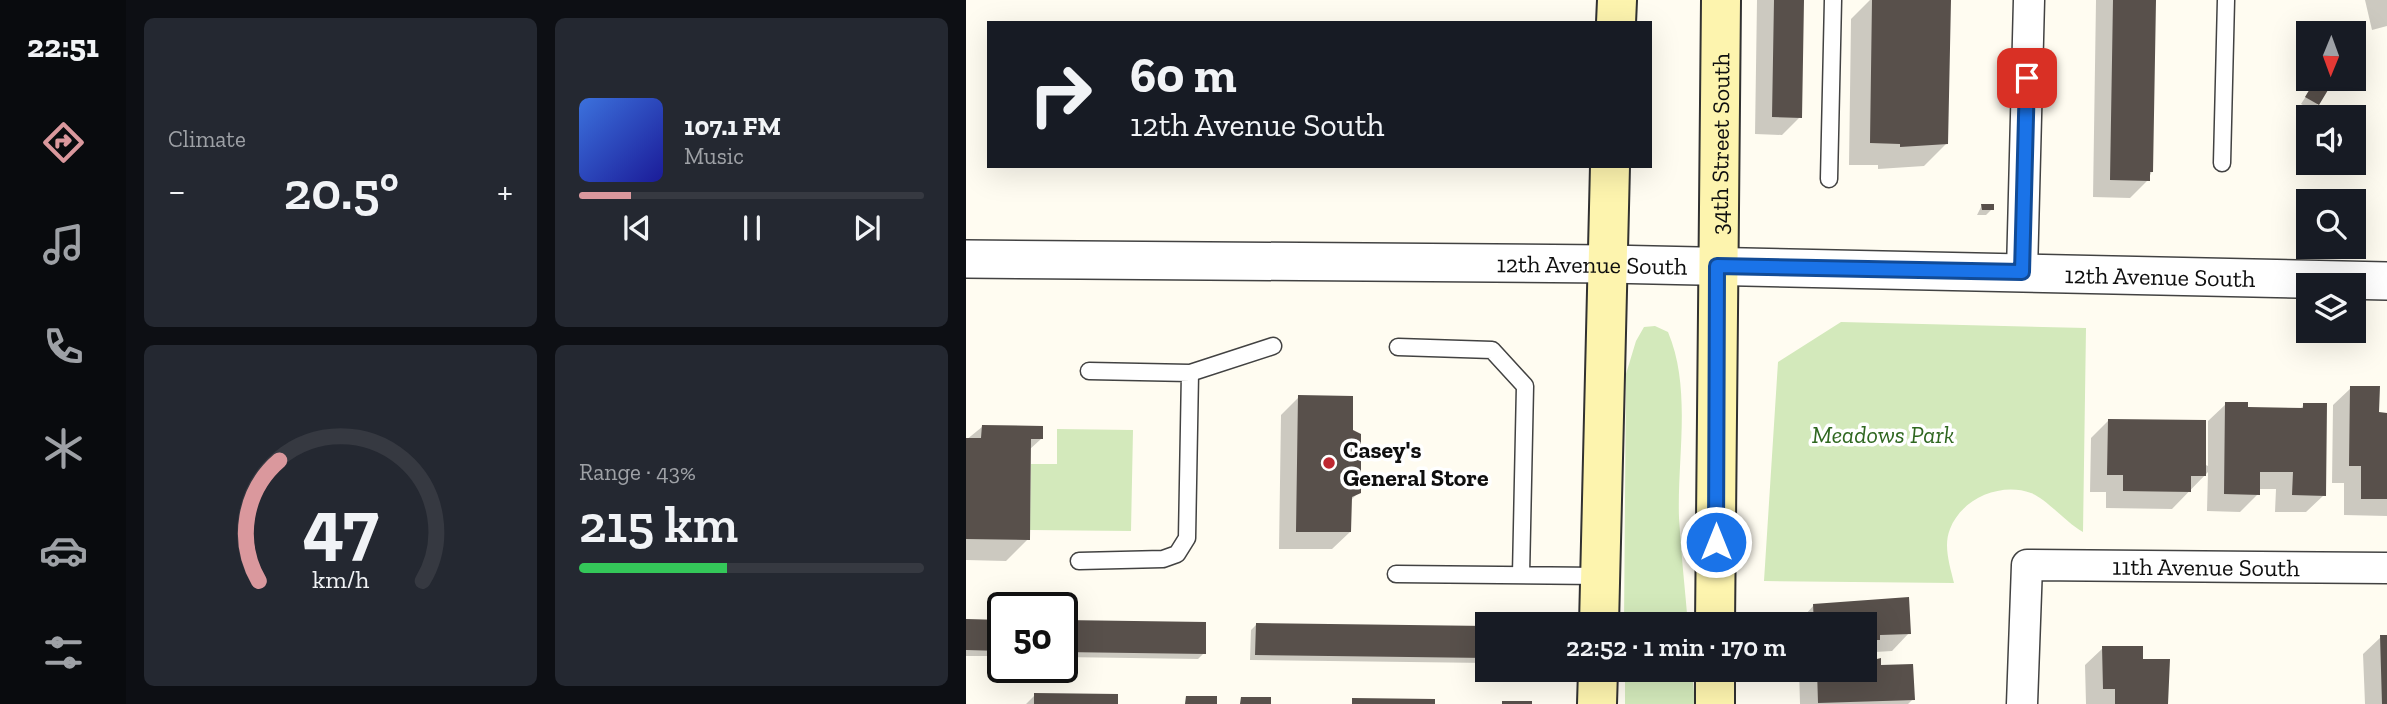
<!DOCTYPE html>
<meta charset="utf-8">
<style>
body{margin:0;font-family:"Zilla Slab",serif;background:#242831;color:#f1f3f6;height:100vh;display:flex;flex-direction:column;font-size:26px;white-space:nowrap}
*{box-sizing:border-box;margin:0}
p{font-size:23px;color:#9ea1a6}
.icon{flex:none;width:38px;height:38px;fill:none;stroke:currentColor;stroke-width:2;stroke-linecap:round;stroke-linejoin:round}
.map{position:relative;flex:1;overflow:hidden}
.details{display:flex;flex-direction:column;gap:18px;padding:18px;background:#0d0f14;width:840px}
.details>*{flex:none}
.banner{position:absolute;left:21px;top:21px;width:665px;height:147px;border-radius:0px;box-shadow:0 7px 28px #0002;background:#171b24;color:#f1f3f6;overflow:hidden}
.needle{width:46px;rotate:181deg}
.fabs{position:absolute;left:1330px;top:21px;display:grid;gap:14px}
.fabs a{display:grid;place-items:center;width:70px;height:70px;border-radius:0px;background:#171b24;box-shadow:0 7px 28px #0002;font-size:35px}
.speed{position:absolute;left:21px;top:592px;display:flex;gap:14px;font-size:35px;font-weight:700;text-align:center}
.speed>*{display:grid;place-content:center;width:91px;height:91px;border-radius:50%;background:#171b24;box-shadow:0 7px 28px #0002;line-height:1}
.speed .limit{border:4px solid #111;border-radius:10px;background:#fff;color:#111}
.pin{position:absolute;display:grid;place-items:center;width:60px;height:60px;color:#fff;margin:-30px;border-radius:14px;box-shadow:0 4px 10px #0006}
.me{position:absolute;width:77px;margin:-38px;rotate:0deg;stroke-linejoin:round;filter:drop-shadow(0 0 5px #0008)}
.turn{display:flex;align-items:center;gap:24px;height:147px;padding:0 28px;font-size:32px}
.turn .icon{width:91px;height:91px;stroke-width:2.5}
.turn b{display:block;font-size:49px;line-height:60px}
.big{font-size:52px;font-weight:600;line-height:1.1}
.details .widget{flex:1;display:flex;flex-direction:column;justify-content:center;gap:10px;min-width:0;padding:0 24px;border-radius:10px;background:#242831}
.details .dial{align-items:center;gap:0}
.dial svg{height:182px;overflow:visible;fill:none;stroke:#363941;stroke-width:7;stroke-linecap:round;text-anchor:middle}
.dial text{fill:#f1f3f6;stroke:none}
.song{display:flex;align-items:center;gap:21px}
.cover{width:84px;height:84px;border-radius:10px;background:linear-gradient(135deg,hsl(220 70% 55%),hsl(240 70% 35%))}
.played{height:7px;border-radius:4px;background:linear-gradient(90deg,#da989d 15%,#363941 15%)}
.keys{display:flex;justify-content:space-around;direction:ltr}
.heat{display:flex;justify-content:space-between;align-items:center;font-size:38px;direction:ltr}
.charge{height:10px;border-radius:5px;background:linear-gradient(90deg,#34c759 43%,#363941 0)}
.details .tiles{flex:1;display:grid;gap:18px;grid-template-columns:repeat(2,1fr)}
.trip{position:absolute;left:509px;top:612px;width:402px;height:70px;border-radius:0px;background:#171b24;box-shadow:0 7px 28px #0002;font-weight:600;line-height:70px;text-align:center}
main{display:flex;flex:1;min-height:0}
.dock{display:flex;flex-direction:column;width:126px;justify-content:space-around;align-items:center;background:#090b0e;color:#9ea1a6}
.dock .icon{width:49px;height:49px}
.dock .active{color:#da989d}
.dock b{font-size:32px;color:#f1f3f6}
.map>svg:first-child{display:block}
</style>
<main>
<nav class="dock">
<b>22:51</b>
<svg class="icon active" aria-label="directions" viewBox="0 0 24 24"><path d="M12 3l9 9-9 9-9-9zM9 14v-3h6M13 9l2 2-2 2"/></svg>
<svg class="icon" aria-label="music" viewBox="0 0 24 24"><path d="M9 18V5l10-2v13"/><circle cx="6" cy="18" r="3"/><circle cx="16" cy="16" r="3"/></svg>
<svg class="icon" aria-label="phone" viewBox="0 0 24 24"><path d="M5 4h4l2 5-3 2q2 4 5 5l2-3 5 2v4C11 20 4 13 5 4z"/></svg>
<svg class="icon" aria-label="climate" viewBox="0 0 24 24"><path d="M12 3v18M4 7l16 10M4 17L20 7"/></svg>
<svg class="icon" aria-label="car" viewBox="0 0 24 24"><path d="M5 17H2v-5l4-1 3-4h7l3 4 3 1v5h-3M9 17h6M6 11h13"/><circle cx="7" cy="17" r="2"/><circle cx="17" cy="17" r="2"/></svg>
<svg class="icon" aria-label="filters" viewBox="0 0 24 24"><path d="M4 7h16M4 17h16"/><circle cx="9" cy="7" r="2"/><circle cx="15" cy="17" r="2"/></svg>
</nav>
<section class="details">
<div class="tiles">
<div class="widget"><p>Climate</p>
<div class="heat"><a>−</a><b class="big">20.5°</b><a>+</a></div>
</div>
<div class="widget">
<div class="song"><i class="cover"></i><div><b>107.1 FM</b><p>Music</p></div></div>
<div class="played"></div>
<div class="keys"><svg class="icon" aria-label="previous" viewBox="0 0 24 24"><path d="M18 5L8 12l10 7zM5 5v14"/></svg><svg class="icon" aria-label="pause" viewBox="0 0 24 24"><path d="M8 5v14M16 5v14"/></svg><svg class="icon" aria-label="next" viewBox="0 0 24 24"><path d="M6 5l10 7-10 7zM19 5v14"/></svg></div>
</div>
<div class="widget dial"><svg viewBox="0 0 100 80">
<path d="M14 69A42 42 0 1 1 86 69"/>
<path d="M14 69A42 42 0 0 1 23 16" stroke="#da989d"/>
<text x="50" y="56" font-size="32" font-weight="700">47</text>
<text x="50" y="72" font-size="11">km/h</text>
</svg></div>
<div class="widget"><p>Range · 43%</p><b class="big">215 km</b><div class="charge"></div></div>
</div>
</section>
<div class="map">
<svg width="1421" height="704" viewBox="0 0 1421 704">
<rect width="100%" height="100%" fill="#fffcf1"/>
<path fill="#d3e9bb" d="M875 322 1120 328 1117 532C1099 522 1081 499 1065 493 1035 482 996 498 984 529 977 546 984 566 988 583L798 581 812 362Z
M689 326 702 332C726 389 711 457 713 518 715 553 719 589 722 625H658L660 374 670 341 678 327Z
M91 429 167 430 165 531 64 530 65 464H91Z
M659 670H726L729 704H659Z"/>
<path fill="#0003" d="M791 0H836L834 117 816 135 789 134Z
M904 0H983L980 144 958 166 912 169V165H883L885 19Z
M1130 0H1189L1186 171 1182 180 1164 198 1127 197Z
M1399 0H1421V26L1406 30Z
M1348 84 1352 104 1346 110 1335 104Z
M1016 205 1026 209 1020 215H1011Z
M1385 388 1411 414H1421V516L1378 515V483H1366L1367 405Z
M333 397 393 492 384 501V532L366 549H313L315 415Z
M1260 404 1280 409 1333 410 1338 405 1358 495 1340 512H1309L1310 489H1292V494L1274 512 1241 511 1242 472 1206 509 1140 508V492H1124L1125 438 1143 420 1242 466V421Z
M16 427 75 439 63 450 62 539 40 561 0 560V440Z
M848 605 943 633 926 651 909 652 914 667 947 699 942 704H834L833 670H900V625H830Z
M0 621H37V656H0Z
M96 622 238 653 232 659 96 657Z
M290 625 522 628V663L284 660 285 630Z
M1421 636V704H1399L1397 654 1415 637Z
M1137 648 1201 704H1120L1119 665Z
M69 695 150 704H60Z"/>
<path fill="#58504b" d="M808 0H838L836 118 806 117Z
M906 0H985L982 144 934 147V144L904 143Z
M1147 0H1190L1187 172H1184V181L1144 180Z
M1348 82 1362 90 1353 105 1339 97Z
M1015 204H1028V210H1016Z
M1384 386H1414L1413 412 1421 413V499H1395V466H1383Z
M332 395 387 396V430L395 434V493L386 497 385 532H330Z
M1259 402H1282V407L1337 408V403H1361L1360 496 1326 495 1327 472H1294V495L1258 494Z
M1142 419 1240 420V476H1225V492L1157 491V475H1141Z
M16 425 77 426V439H65L64 540 0 539V438H15Z
M943 597 945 634 914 635V640H910L911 659 915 658V665L947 664 949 700 852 703 851 670H900V625H848L847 604Z
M0 619 37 620V651L0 650Z
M96 620 240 622V654L96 652Z
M290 623 522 626V658L289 655Z
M1414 635H1421V704H1416Z
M1136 646H1177V659H1204L1202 704H1149V689H1137Z
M68 693 152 694V704H68Z
M220 696H251V704H219Z
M275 697H305V704H274Z
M386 698 469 699V704H386Z
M536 701H566V704H536Z"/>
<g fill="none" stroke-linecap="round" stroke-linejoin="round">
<defs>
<path id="service" d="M1256 163 1260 0
M863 179 867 0
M432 347 526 350 559 386 555 575
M123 371 224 373 307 346
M113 561 197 559 211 554 221 538 224 373
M430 574 634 576"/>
<g id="minor">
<path d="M1056 272 1063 0"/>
<path id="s1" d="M1056 704 1061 565 1421 568"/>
</g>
<g id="tertiary">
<path id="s2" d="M0 259 641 264 1421 281"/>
</g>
<g id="secondary">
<path d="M650 23 651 0"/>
<path d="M633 625 644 166"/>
<path id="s3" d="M749 625 755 0"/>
<path d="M631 704 632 670"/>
<path d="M749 704V670"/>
</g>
</defs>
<use href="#service" stroke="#424242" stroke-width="19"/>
<use href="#minor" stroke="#424242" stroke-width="33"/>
<use href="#tertiary" stroke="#424242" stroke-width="40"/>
<use href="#secondary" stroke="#313131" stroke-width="42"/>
<use href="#service" stroke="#fff" stroke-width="16"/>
<use href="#minor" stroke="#fff" stroke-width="30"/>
<use href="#tertiary" stroke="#fff" stroke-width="37"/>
<use href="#secondary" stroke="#fdf4ae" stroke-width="38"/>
</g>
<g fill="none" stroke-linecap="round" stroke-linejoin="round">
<defs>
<path id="route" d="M750 542 751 266 1056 272 1061 78"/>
</defs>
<use href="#route" stroke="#114b97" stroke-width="18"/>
<use href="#route" stroke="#1a73e8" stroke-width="12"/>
</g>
<circle fill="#be2831" stroke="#fff" stroke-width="2.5" cx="363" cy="463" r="7"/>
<g text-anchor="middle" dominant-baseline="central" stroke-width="7" stroke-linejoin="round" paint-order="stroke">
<g font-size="24" fill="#0f0f0f" stroke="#fff">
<text stroke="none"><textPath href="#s3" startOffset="481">34th Street South</textPath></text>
<text stroke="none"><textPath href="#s2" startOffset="626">12th Avenue South</textPath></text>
<text stroke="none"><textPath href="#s2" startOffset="1194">12th Avenue South</textPath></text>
<text stroke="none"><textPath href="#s1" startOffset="318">11th Avenue South</textPath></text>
</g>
<g font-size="24" font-style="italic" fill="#2f6720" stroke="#fff">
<text x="917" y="434">Meadows Park</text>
</g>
<g font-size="24" font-weight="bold" fill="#0f0f0f" stroke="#fff" text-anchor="start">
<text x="377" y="449">Casey's<tspan x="377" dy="28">General Store</tspan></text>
</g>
</g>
</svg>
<div class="fabs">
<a><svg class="needle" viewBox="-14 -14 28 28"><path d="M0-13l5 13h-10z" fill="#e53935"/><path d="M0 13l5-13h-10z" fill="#9ea1a6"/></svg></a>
<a><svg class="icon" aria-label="sound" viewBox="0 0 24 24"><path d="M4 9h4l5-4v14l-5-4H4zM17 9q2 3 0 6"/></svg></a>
<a><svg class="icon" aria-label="search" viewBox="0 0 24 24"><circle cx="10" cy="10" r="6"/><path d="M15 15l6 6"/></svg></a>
<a><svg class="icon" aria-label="layers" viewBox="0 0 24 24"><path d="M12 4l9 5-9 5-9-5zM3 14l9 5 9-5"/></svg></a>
</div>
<div class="speed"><div class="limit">50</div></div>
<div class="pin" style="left:1061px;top:78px;background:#d93025"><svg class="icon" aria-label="arrive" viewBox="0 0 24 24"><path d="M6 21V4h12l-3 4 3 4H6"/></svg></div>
<svg class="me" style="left:750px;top:542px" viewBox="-20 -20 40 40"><circle r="17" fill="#1a73e8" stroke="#fff" stroke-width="3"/><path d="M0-11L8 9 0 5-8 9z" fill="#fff"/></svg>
<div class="trip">22:52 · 1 min · 170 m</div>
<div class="banner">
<div class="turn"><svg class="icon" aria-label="right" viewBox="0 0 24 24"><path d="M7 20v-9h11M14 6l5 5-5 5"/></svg><div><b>60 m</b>12th Avenue South</div></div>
</div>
</div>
</main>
